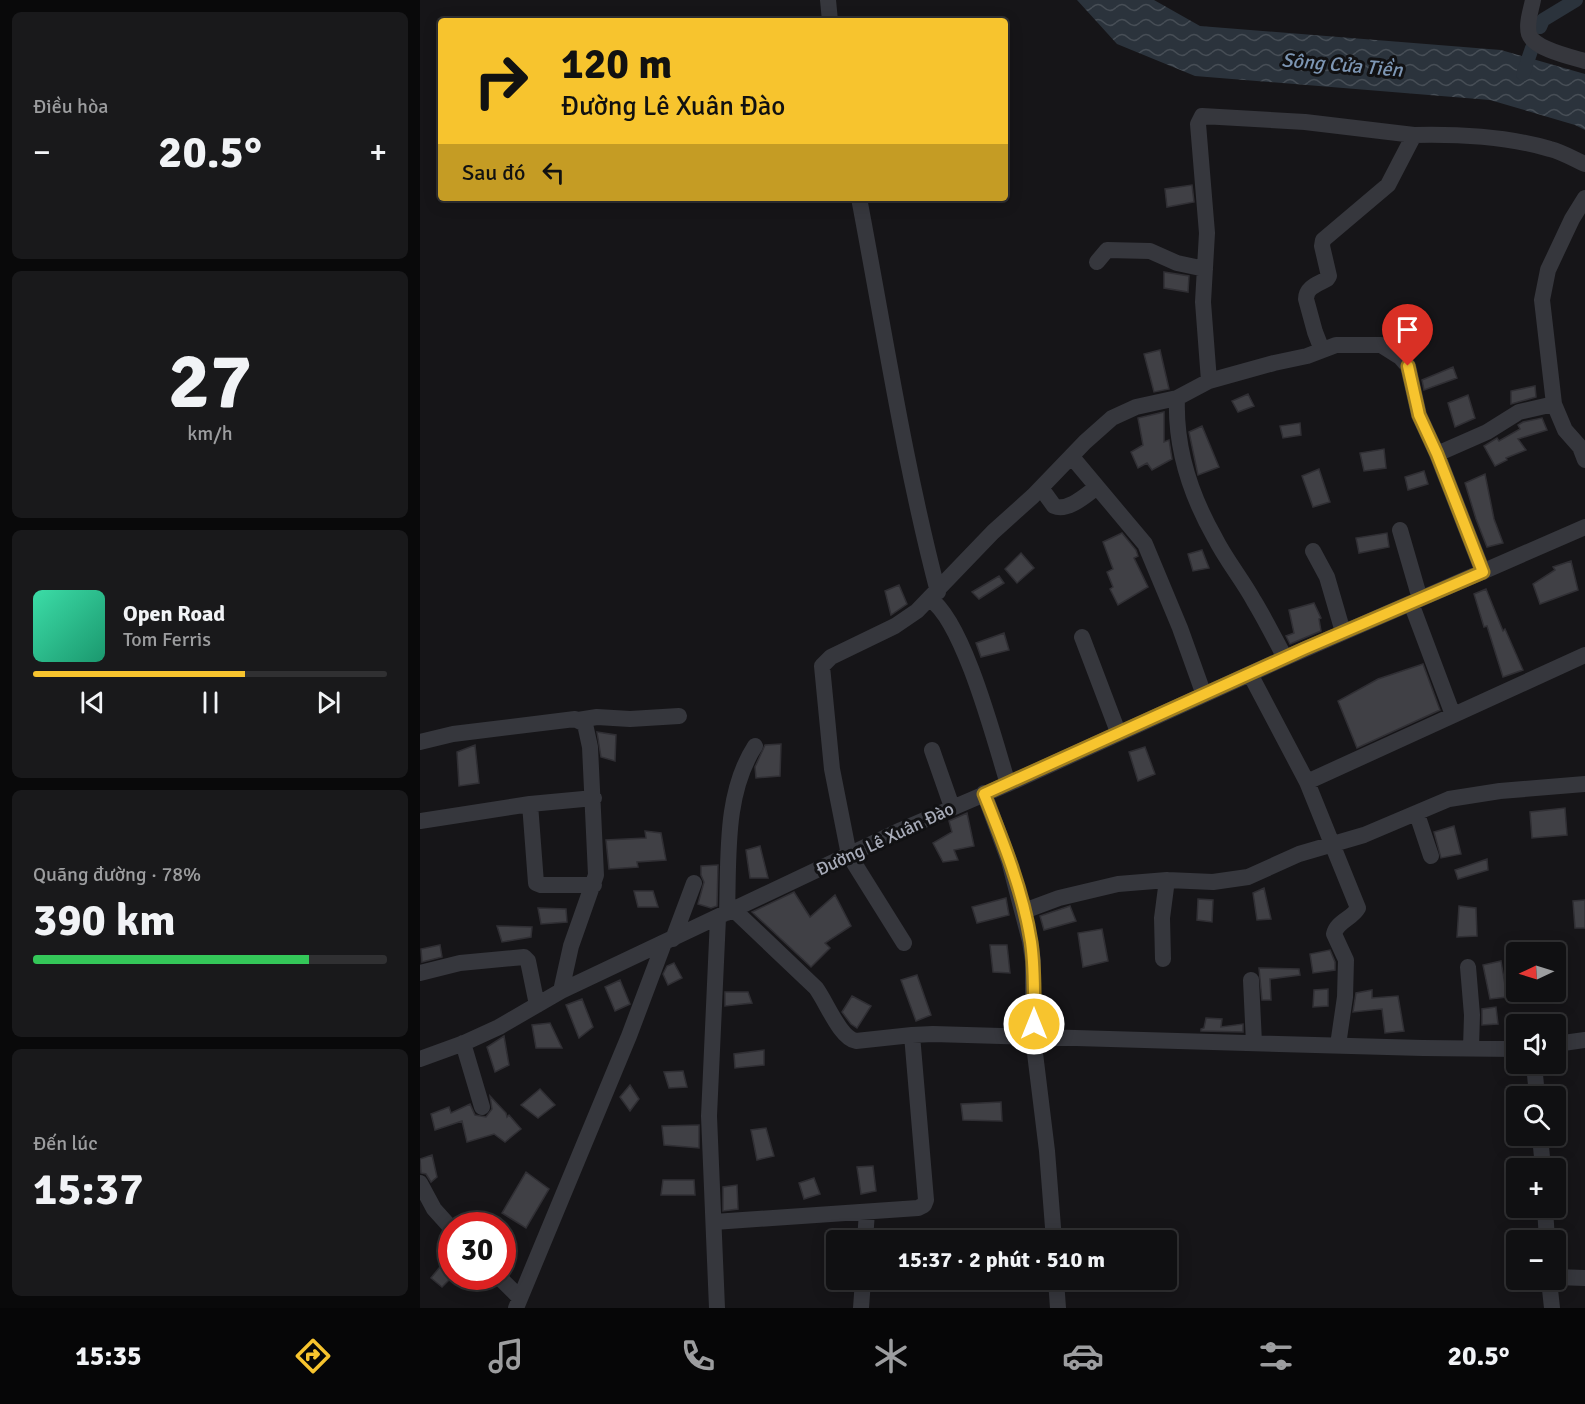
<!DOCTYPE html>
<html lang="vi">
<meta charset="utf-8">
<style>
body{margin:0;font-family:Signika,sans-serif;background:#19191b;color:#f1f3f6;height:100vh;display:flex;flex-direction:column;font-size:22px;white-space:nowrap}
*{box-sizing:border-box;margin:0}
p{font-size:20px;color:#9c9d9f}
.icon{flex:none;width:33px;height:33px;fill:none;stroke:currentColor;stroke-width:2;stroke-linecap:round;stroke-linejoin:round}
.map{position:relative;flex:1;overflow:hidden}
.panel{display:flex;flex-direction:column;gap:12px;padding:12px;background:#09090a;width:420px}
.panel>*{flex:none}
.banner{position:absolute;left:18px;top:18px;width:570px;height:183px;border-radius:6px;box-shadow:0 3px 15px #0003,0 0 0 2px #303032;background:#f7c42e;color:#111;overflow:hidden}
.needle{width:39px;rotate:266deg}
.tools{position:absolute;left:1086px;top:942px;display:grid;gap:12px}
.tools a{display:grid;place-items:center;width:60px;height:60px;border-radius:6px;background:#101012;box-shadow:0 3px 15px #0003,0 0 0 2px #303032;font-size:30px}
.speed{position:absolute;left:18px;top:1212px;display:flex;gap:12px;font-size:30px;font-weight:700;text-align:center}
.speed>*{display:grid;place-content:center;width:78px;height:78px;border-radius:50%;background:#101012;box-shadow:0 3px 15px #0003,0 0 0 2px #303032;line-height:1}
.speed .limit{border:9px solid #d22;background:#fff;color:#111}
.pin{position:absolute;display:grid;place-items:center;width:51px;height:51px;color:#fff;margin:-62px -26px;border-radius:50% 50% 50% 0;rotate:-45deg;box-shadow:0 0 6px #0007}
.pin .icon{rotate:45deg}
.me{position:absolute;width:66px;margin:-33px;rotate:0deg;stroke-linejoin:round;filter:drop-shadow(0 0 4px #0008)}
.turn{display:flex;align-items:center;gap:21px;height:126px;padding:0 24px;font-size:27px}
.turn .icon{width:78px;height:78px;stroke-width:2.5}
.turn b{display:block;font-size:42px;line-height:51px}
.then{display:flex;align-items:center;height:57px;padding:0 24px;background:#0003;gap:12px;font-size:22px}
.big{font-size:45px;font-weight:700;line-height:1.1}
.panel .widget{flex:1;display:flex;flex-direction:column;justify-content:center;gap:9px;min-width:0;padding:0 21px;border-radius:9px;background:#19191b}
.panel .dial{align-items:center;gap:0}
.dial b{font-size:78px;line-height:1}
.song{display:flex;align-items:center;gap:18px}
.cover{width:72px;height:72px;border-radius:9px;background:linear-gradient(135deg,hsl(160 70% 55%),hsl(160 70% 35%))}
.played{height:6px;border-radius:3px;background:linear-gradient(90deg,#f7c42e 60%,#303032 60%)}
.keys{display:flex;justify-content:space-around;direction:ltr}
.heat{display:flex;justify-content:space-between;align-items:center;font-size:33px;direction:ltr}
.charge{height:9px;border-radius:4px;background:linear-gradient(90deg,#34c759 78%,#303032 0)}
.trip{position:absolute;left:406px;top:1230px;width:351px;height:60px;border-radius:6px;background:#101012;box-shadow:0 3px 15px #0003,0 0 0 2px #303032;font-weight:700;line-height:60px;text-align:center}
.tabs{display:flex;height:96px;justify-content:space-around;align-items:center;background:#060607;color:#9c9d9f}
.tabs .icon{width:42px;height:42px}
.tabs .current{color:#f7c42e}
.tabs b{font-size:27px;color:#f1f3f6}
main{display:flex;flex:1;min-height:0}
.map>svg:first-child{display:block}
</style>
<main>
<section class="panel">
<div class="widget"><p>Điều hòa</p>
<div class="heat"><a>−</a><b class="big">20.5°</b><a>+</a></div>
</div>
<div class="widget dial"><b>27</b><p>km/h</p></div>
<div class="widget">
<div class="song"><i class="cover"></i><div><b>Open Road</b><p>Tom Ferris</p></div></div>
<div class="played"></div>
<div class="keys"><svg class="icon" aria-label="previous" viewBox="0 0 24 24"><path d="M18 5L8 12l10 7zM5 5v14"/></svg><svg class="icon" aria-label="pause" viewBox="0 0 24 24"><path d="M8 5v14M16 5v14"/></svg><svg class="icon" aria-label="next" viewBox="0 0 24 24"><path d="M6 5l10 7-10 7zM19 5v14"/></svg></div>
</div>
<div class="widget"><p>Quãng đường · 78%</p><b class="big">390 km</b><div class="charge"></div></div>
<div class="widget"><p>Đến lúc</p><b class="big">15:37</b></div>
</section>
<div class="map">
<svg width="1165" height="1308" viewBox="0 0 1165 1308">
<defs>
<pattern id="water-waves" width="16" height="10" patternUnits="userSpaceOnUse" patternTransform="scale(1.5)"><rect width="16" height="10" fill="#2b333c"/><path d="M0 5q4-4 8 0t8 0" fill="none" stroke="#474e56"/></pattern>
</defs>
<rect width="100%" height="100%" fill="#161518"/>
<path fill="url(#water-waves)" d="M657 0H734L780 26 1081 50 1165 74V130L1155 125 1070 100 775 76 697 44Z"/>
<g fill="none" stroke-linecap="round" stroke-linejoin="round">
<path stroke="#2b333c" stroke-width="14" d="M1120 27 1123 20 1156 0
M1103 74 1112 48"/>
</g>
<path fill="#404045" stroke="#302f34" stroke-width="1.5" d="M772 185 774 202 747 207 745 189Z
M744 272 769 276 768 292 744 288Z
M740 350 749 389 734 392 724 354Z
M1033 367 1037 378 1004 390 1002 380Z
M1115 386 1116 397 1091 404V391Z
M828 394 834 406 818 412 812 401Z
M1048 395 1055 418 1035 427 1028 403Z
M744 412V442L749 440 752 459 732 470 727 463 718 468 711 452 723 445 718 418Z
M1122 418 1127 430 1098 439 1106 450 1086 458 1087 460 1075 466 1064 446 1077 438 1079 441 1100 429 1098 425 1103 422Z
M880 423 881 435 863 438 860 426Z
M782 426 799 467 778 475 769 432Z
M964 449 966 468 944 471 940 453Z
M899 469 910 502 893 507 882 476Z
M1004 471 1008 484 988 490 985 477Z
M1065 474 1074 519 1083 543 1067 547 1056 519 1045 483Z
M702 533 716 550 718 556 714 558 728 587 698 605 690 589 693 587 687 572 693 569 683 542Z
M967 533 969 547 939 553 936 538Z
M782 550 789 568 773 571 768 554Z
M601 553 614 568 597 583 585 569Z
M1151 561 1158 590 1120 604 1113 584 1135 570 1133 567Z
M579 576 584 583 559 599 552 592Z
M479 585 487 604 471 615 465 591Z
M1066 589 1083 631 1085 629 1103 670 1083 677 1067 626 1064 627 1054 594Z
M894 603 901 618 899 619 901 631 870 644 866 636 874 633 869 610Z
M584 633 589 650 561 657 556 643Z
M1003 664 1020 710 937 748 918 701 958 679Z
M177 732 196 735 195 761 181 757Z
M361 744 360 776 336 778 335 767 345 745Z
M55 745 59 783 39 786 37 752Z
M725 747 735 774 718 781 709 752Z
M1145 808 1147 835 1112 838 1110 812Z
M547 813 554 846 534 850 538 860 523 862 513 843 532 832 529 821Z
M1034 826 1041 854 1021 858 1014 832Z
M225 831 241 833 246 860 217 862 218 867 189 869 186 840 226 838Z
M340 846 348 878H330L326 850Z
M1067 859 1068 870 1038 879 1035 870Z
M298 865 297 906 291 908 278 904 284 882 281 875V866Z
M844 888 851 919 837 920 833 893Z
M214 891H233L238 907H218Z
M374 892 390 917 415 895 431 926 405 943 410 948 391 967 332 912Z
M586 898 589 915 557 923 552 907Z
M778 899 793 900 792 922 777 920Z
M1165 900V928H1155L1153 901Z
M650 906 656 921 624 930 620 916Z
M1039 906 1056 908 1057 936 1037 937Z
M118 908 146 909 147 922 121 924Z
M77 926 112 927 111 937 82 942Z
M682 929 688 961 663 967 658 933Z
M20 945 22 957 2 962 1 949Z
M570 945H587L590 973 573 972Z
M910 950 915 962V970L893 973 890 954Z
M1081 961 1087 997 1070 999 1063 965Z
M254 963 262 978 248 985 243 974 247 966Z
M839 968 879 969 880 975 850 979 851 1000H842Z
M497 975 511 1015 496 1021 481 980Z
M200 980 210 1004 195 1011 185 987Z
M908 989V1006L893 1007 894 990Z
M952 990V998L978 996 984 1031 965 1033 962 1009 933 1012 936 993Z
M305 992H328L332 1003 305 1006Z
M432 996 451 1006 437 1028 431 1024 422 1012Z
M162 999 173 1027 159 1038 146 1005Z
M1076 1007 1078 1024 1062 1025V1009Z
M786 1018 802 1019 801 1027 823 1024V1032L781 1031V1029L784 1028Z
M130 1023 142 1048H116L112 1025Z
M84 1036 89 1065 75 1072 67 1047Z
M344 1050V1065L315 1068 314 1054Z
M263 1071 267 1087 249 1088 244 1072Z
M210 1085 219 1099 210 1111 200 1097Z
M120 1089 135 1105 118 1118 101 1105Z
M70 1096 86 1113 87 1117 89 1115 101 1129 85 1142 74 1134 47 1142 42 1121 15 1130 11 1114 29 1107 31 1113 50 1104 55 1115 66 1117 72 1109Z
M581 1102 582 1121 543 1120 541 1104Z
M279 1125V1148L244 1145 242 1126Z
M346 1128 354 1156 337 1160 331 1130Z
M12 1155 17 1177 11 1182 6 1174 1 1173 0 1159Z
M453 1166 456 1191 441 1194 437 1167Z
M106 1172 129 1189 106 1228 82 1213Z
M394 1178 400 1194 384 1199 379 1183Z
M243 1180H274L275 1195H241Z
M317 1185 318 1209 303 1211V1187Z
M32 1252V1277L22 1287 11 1278Z"/>
<g fill="none" stroke-linecap="round" stroke-linejoin="round">
<path stroke="#36373d" stroke-width="16" d="M408 0 410 21
M1113 0C1111 10 1106 24 1109 34 1114 49 1151 57 1165 61
M439 198C464 329 484 462 518 592
M1165 198 1152 219 1128 270 1122 300 1134 404 1145 430 1160 447 1165 460
M677 262 687 250 730 251 757 263 785 269
M902 350 895 332 886 299C886 287 898 284 907 279L909 276 902 246 903 240 968 185 994 135C1037 134 1089 137 1130 149 1142 152 1154 159 1165 164
M789 381 783 302 787 233 778 124 782 116 885 122 994 135
M757 398C755 449 770 494 795 538 806 560 822 579 834 601 845 619 855 639 865 658
M1017 454 1067 432 1099 412 1134 404
M652 457 725 544 760 628 784 695
M621 488 634 506C648 512 666 495 677 487
M980 530 1000 599
M893 551 907 577 923 632
M510 599C544 622 575 742 588 784
M991 603 1033 715
M662 637 698 732
M830 674 887 782 938 908C932 919 917 921 914 934L926 960 925 997 918 1045
M158 720 177 717 210 719 259 716
M0 742 33 734 155 719 165 724 170 747 176 875 151 946 141 991
M512 750 532 807
M887 782 1165 655
M564 793 589 861 610 941 613 961V1037L627 1151 634 1240
M110 804 116 883 121 885H174
M997 814 1011 856
M0 821 110 804 174 798
M314 910 396 988C407 1003 420 1038 436 1041L492 1035 513 1034 1003 1048 1096 1049
M604 911 639 898 698 884 747 880 793 882 828 877 879 854 944 835 1029 799 1080 791 1165 784
M307 913C309 857 304 794 335 746
M253 939 274 883
M484 943 429 855 412 769 402 666 411 657 475 626 497 611 573 532 613 496 665 442 692 418 716 407 757 398 789 381 854 363 887 356 916 345H961L980 357 988 366 999 415 1017 454 1063 572
M743 959 742 918 747 880
M1048 967 1052 1015 1051 1048
M0 973 40 963 104 957 108 961 117 1005
M831 980 834 1043
M43 1043 62 1107
M1136 1044 1165 1040
M0 1059 44 1043 79 1027 141 991 481 830 588 784 865 658 1165 527
M1114 1064 1117 1096
M1120 1136 1123 1168
M0 1183 14 1209 32 1229
M1125 1208 1127 1240
M294 1222 498 1208 504 1205 506 1200 492 1035
M445 1240 447 1212
M78 1276 100 1298
M1136 1277 1165 1278
M636 1280 638 1308
M1129 1280 1132 1308
M96 1308 209 1036 244 943
M297 1308 289 1116 298 918
M441 1308 443 1280"/>
</g>
<g fill="none" stroke-linecap="round" stroke-linejoin="round">
<defs>
<path id="route" d="M614 1024C614 997 615 969 611 942 603 891 583 841 564 794L884 649 1063 572 1017 454 999 415 988 366"/>
</defs>
<use href="#route" stroke="#a17f1e" stroke-width="15"/>
<use href="#route" stroke="#f7c42e" stroke-width="10"/>
</g>
<g text-anchor="middle" dominant-baseline="central" stroke-width="6" stroke-linejoin="round" paint-order="stroke">
<g font-size="18" fill="#a7abb8" stroke="#111113">
<text transform="translate(465 839) rotate(-25)">Đường Lê Xuân Đào</text>
</g>
<g font-size="20" font-style="italic" fill="#7d96b4" stroke="#111113">
<text transform="translate(922 65) rotate(5)">Sông Cửa Tiền</text>
</g>
</g>
</svg>
<div class="tools">
<a><svg class="needle" viewBox="-14 -14 28 28"><path d="M0-13l5 13h-10z" fill="#e53935"/><path d="M0 13l5-13h-10z" fill="#9c9d9f"/></svg></a>
<a><svg class="icon" aria-label="sound" viewBox="0 0 24 24"><path d="M4 9h4l5-4v14l-5-4H4zM17 9q2 3 0 6"/></svg></a>
<a><svg class="icon" aria-label="search" viewBox="0 0 24 24"><circle cx="10" cy="10" r="6"/><path d="M15 15l6 6"/></svg></a>
<a>+</a>
<a>−</a>
</div>
<div class="speed"><div class="limit">30</div></div>
<div class="pin" style="left:988px;top:366px;background:#d93025"><svg class="icon" aria-label="arrive" viewBox="0 0 24 24"><path d="M6 21V4h12l-3 4 3 4H6"/></svg></div>
<svg class="me" style="left:614px;top:1024px" viewBox="-20 -20 40 40"><circle r="17" fill="#f7c42e" stroke="#fff" stroke-width="3"/><path d="M0-11L8 9 0 5-8 9z" fill="#fff"/></svg>
<div class="trip">15:37 · 2 phút · 510 m</div>
<div class="banner">
<div class="turn"><svg class="icon" aria-label="right" viewBox="0 0 24 24"><path d="M7 20v-9h11M14 6l5 5-5 5"/></svg><div><b>120 m</b>Đường Lê Xuân Đào</div></div>
<div class="then">Sau đó<svg class="icon" aria-label="left" viewBox="0 0 24 24"><path d="M17 20v-9H6M10 6l-5 5 5 5"/></svg></div>
</div>
</div>
</main>
<nav class="tabs">
<b>15:35</b>
<svg class="icon current" aria-label="directions" viewBox="0 0 24 24"><path d="M12 3l9 9-9 9-9-9zM9 14v-3h6M13 9l2 2-2 2"/></svg>
<svg class="icon" aria-label="music" viewBox="0 0 24 24"><path d="M9 18V5l10-2v13"/><circle cx="6" cy="18" r="3"/><circle cx="16" cy="16" r="3"/></svg>
<svg class="icon" aria-label="phone" viewBox="0 0 24 24"><path d="M5 4h4l2 5-3 2q2 4 5 5l2-3 5 2v4C11 20 4 13 5 4z"/></svg>
<svg class="icon" aria-label="climate" viewBox="0 0 24 24"><path d="M12 3v18M4 7l16 10M4 17L20 7"/></svg>
<svg class="icon" aria-label="car" viewBox="0 0 24 24"><path d="M5 17H2v-5l4-1 3-4h7l3 4 3 1v5h-3M9 17h6M6 11h13"/><circle cx="7" cy="17" r="2"/><circle cx="17" cy="17" r="2"/></svg>
<svg class="icon" aria-label="filters" viewBox="0 0 24 24"><path d="M4 7h16M4 17h16"/><circle cx="9" cy="7" r="2"/><circle cx="15" cy="17" r="2"/></svg>
<b>20.5°</b>
</nav>
